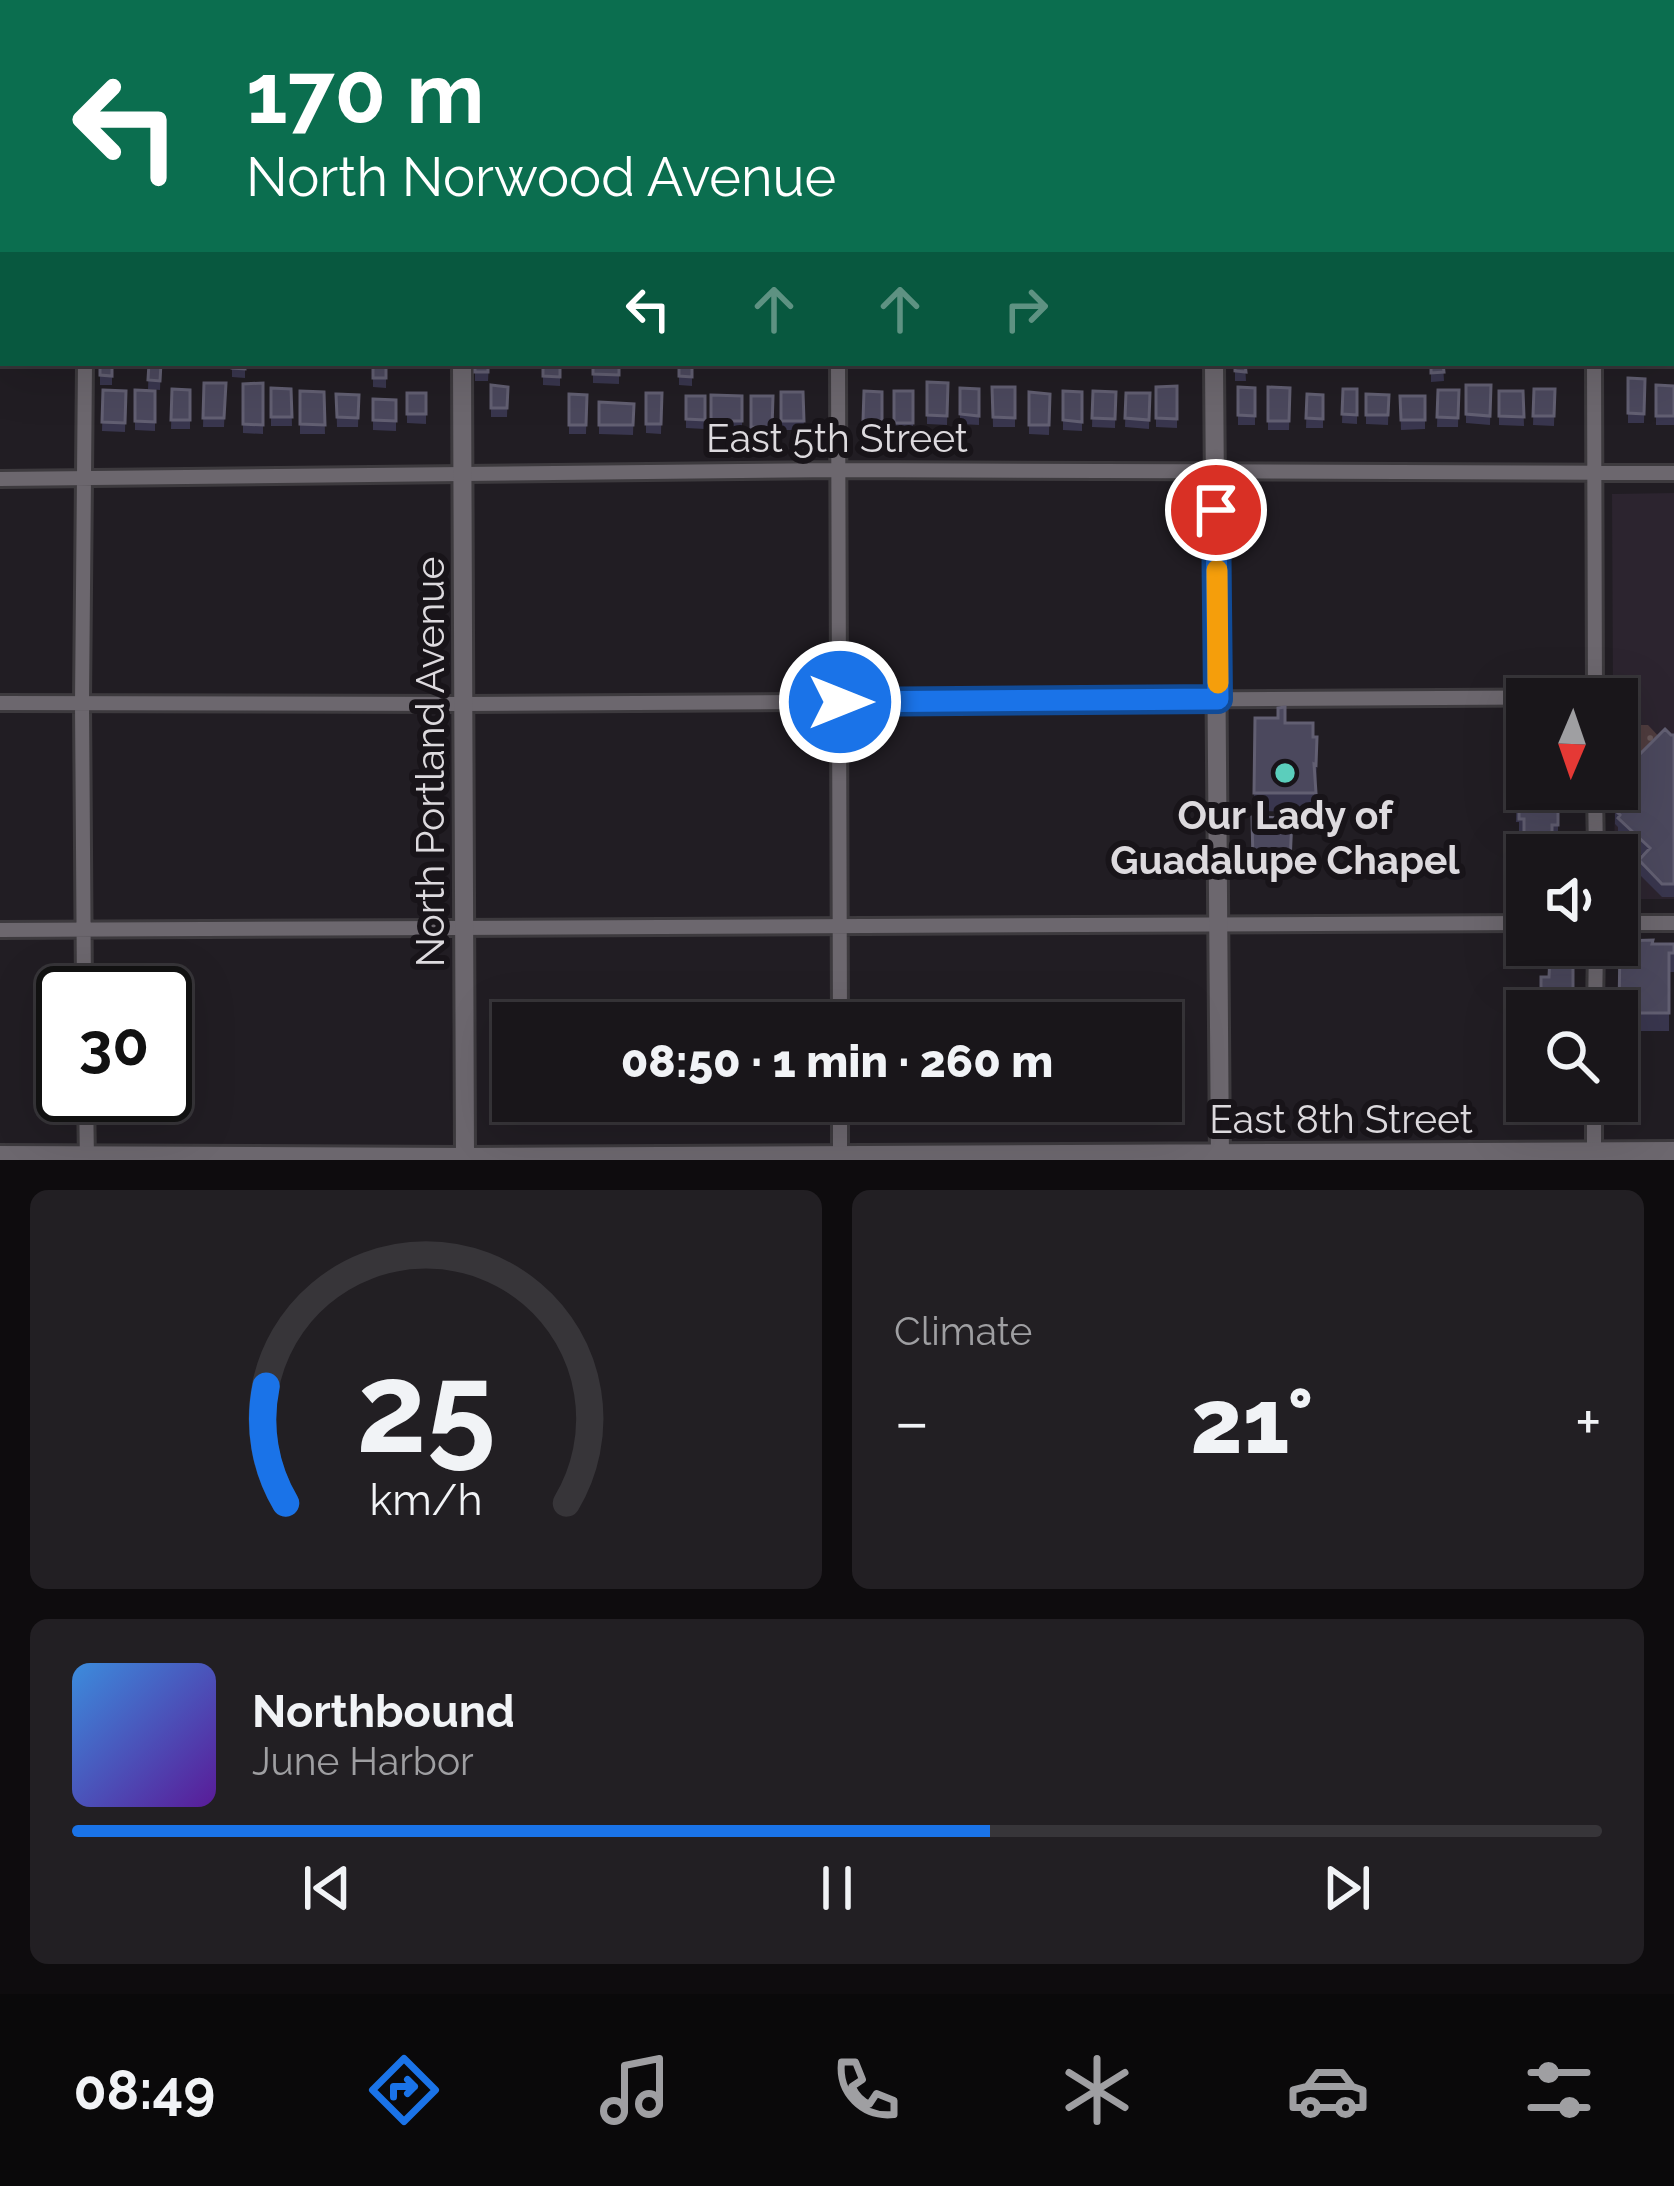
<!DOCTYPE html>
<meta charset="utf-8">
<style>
body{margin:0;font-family:Raleway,sans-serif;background:#221f23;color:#f1f3f6;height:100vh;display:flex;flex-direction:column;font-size:45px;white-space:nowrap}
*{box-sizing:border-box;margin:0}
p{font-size:39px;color:#9f9fa2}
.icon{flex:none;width:66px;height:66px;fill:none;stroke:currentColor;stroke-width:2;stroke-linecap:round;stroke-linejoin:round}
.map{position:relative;height:1160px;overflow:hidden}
.side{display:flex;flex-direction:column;gap:30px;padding:30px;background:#0e0c0e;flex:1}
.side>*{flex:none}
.top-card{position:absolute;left:0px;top:0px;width:1674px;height:366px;box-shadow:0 12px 48px #0002,0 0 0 3px #373539;background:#0b6e4f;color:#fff;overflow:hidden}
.needle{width:78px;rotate:182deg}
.buttons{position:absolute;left:1506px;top:678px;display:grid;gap:24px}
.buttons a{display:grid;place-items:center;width:132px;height:132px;border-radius:0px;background:#19161a;box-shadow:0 12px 48px #0002,0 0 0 3px #373539;font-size:60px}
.speed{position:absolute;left:36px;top:966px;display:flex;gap:24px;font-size:60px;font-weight:700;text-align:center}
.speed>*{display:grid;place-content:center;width:156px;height:156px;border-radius:50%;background:#19161a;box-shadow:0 12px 48px #0002,0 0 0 3px #373539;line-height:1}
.speed .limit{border:6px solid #111;border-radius:18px;background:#fff;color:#111}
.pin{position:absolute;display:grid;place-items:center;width:102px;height:102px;color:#fff;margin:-51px;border:6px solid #fff;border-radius:50%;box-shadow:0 3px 12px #0007}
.me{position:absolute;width:132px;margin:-66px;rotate:90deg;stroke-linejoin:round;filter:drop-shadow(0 0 9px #0008)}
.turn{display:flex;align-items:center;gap:42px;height:252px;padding:0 48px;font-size:54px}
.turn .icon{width:156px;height:156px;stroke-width:2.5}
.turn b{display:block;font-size:84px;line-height:102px}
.lanes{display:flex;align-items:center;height:114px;padding:0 48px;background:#0003;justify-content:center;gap:60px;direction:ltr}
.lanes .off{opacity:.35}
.big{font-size:90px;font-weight:800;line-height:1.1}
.side .tile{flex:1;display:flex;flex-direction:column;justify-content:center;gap:18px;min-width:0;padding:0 42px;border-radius:18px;background:#221f23}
.side .dial{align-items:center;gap:0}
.dial svg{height:312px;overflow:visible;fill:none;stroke:#373539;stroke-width:7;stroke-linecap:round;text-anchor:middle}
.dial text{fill:#f1f3f6;stroke:none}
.song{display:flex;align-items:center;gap:36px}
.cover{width:144px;height:144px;border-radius:18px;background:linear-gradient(135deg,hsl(210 70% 55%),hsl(270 70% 35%))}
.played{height:12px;border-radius:6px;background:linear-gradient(90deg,#1a73e8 60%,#373539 60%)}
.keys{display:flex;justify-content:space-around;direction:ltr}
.heat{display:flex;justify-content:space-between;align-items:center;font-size:66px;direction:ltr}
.side .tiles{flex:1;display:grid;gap:30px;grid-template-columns:1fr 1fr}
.tile:last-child{grid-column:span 2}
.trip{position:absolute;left:492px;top:1002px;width:690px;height:120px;border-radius:0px;background:#19161a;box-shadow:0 12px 48px #0002,0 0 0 3px #373539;font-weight:800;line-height:120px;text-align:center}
.dock{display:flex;height:192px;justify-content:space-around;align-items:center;background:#0a090a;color:#9f9fa2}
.dock .icon{width:84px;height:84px}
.dock .selected{color:#1a73e8}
.dock b{font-size:54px;color:#f1f3f6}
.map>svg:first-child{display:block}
</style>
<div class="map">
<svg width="1674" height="1160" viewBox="0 0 1674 1160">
<defs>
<pattern id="grass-dots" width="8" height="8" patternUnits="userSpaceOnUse" patternTransform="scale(3)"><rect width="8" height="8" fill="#4f3c3e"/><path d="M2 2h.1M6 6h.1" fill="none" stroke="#685859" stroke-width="1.8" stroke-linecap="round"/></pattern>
</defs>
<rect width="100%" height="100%" fill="#211d23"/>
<path fill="#2c242f" d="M1674 493V899H1630L1617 887V855H1614L1617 699H1613L1612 494Z"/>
<path fill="url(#grass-dots)" d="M1620 725H1648L1662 740 1617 785V730Z"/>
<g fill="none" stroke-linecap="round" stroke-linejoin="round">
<defs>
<path id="street" d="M85 0V3
M839 0V3
M1592 3V0
M1671 19H1674
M0 28 3 27
M838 363 840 1023
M1594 363 1595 699
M0 479 837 470 1674 473
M0 703 464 704 1595 697
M1595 789 1596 855
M1617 923H1674
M0 930 1527 923
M84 993 82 703 85 363
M1595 1011 1596 945
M86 1095 87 1160
M840 1160V1101
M1594 1160V1101"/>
<path id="secondary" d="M456 0V3
M1212 0V3
M462 363 465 1157
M1214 363 1220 1160
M0 1155 465 1157 1674 1151"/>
<path id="primary" d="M1671 246H1674
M0 250H3"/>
</defs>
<use href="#street" stroke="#3d3a3e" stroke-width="20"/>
<use href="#secondary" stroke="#3d3a3e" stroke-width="24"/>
<use href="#primary" stroke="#3d3a3e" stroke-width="27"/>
<use href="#street" stroke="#6c676e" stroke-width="14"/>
<use href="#secondary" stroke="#6c676e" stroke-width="18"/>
<use href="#primary" stroke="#aa7096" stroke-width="21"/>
</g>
<path fill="#39364e" d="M100 363H112V385H100Z
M149 363H161L160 390 148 389Z
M232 363H245V378L232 377Z
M373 363H386V388L373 387Z
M475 363H489L488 381H475Z
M543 363H560V386L543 385Z
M593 363H619V384L593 383Z
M679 363H692V386L679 385Z
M1235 363H1245L1246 381H1235Z
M1431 363H1443L1444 381 1431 382Z
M1628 378 1645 379 1644 423H1628Z
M927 382 948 383 947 425 927 424Z
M204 383H226L224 427H203Z
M263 383V434L243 433V384Z
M491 385 508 387 507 417H491Z
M1466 385H1491L1490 425 1466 423Z
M1656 385 1674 386V425H1656Z
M1177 386V428L1156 427V387Z
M992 387H1015V427H993Z
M1238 387 1255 388V425H1238Z
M1268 387 1290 388 1289 430H1268Z
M271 388 291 389 292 426H271Z
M960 388 979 389V425L960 424Z
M172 389 190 390V429H171Z
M1343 389H1357V424L1342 423Z
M1534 389H1555L1554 426 1533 425Z
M103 390 126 391 125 432 102 431Z
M135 390 155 391V431L135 430Z
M1438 390H1459L1458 427H1437Z
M300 391 324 392 325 434H300Z
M864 391 882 392V430H863Z
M894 391H913V432H894Z
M1063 391 1082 392V431L1063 430Z
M1093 391 1116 392 1115 428 1092 427Z
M1499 391H1523L1524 426 1499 425Z
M781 392H803L804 430H781Z
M1029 392 1050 394 1049 435 1029 434Z
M407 393H426V424L407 423Z
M646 393H662L661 434 646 433Z
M1126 393H1150L1149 429 1125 427Z
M336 394 359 395 358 427H337Z
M569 394 587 395 586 434H569Z
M1307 394 1323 395V428H1306Z
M1366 394 1389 395 1388 425 1366 424Z
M711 395 742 396V430H711Z
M686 396H705V429L686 428Z
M751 396H773L772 437H751Z
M1400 396H1425V429L1401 430Z
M373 399 396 400V431L373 430Z
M599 402 634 404 633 435 599 434Z
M1255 718 1285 723 1317 737 1316 812 1254 811Z
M1671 735H1674V897H1662L1639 874V860L1643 856 1618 832V827L1615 824V810L1625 800 1616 792V789L1617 777Z
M1518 736 1554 804H1558V843H1552V855H1527V860H1524V837H1519V822H1516Z
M1252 817 1292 818 1290 876 1272 879 1253 876Z
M1620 941 1674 944V972H1669V1031H1619Z
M1573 945 1527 1011V1025H1512V990H1541L1549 977 1557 954Z"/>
<path fill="#4b485d" stroke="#625f72" stroke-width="3" d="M1671 267H1674V297H1671Z
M100 363H112V376L100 375Z
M149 363H161L160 381 148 380Z
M232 363H245V369L232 368Z
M373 363H386V378H373Z
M475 363H488V372H475Z
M543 363H560V377L543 376Z
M593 363H619V375L593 374Z
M679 363H692V377L679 376Z
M1235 363H1245L1246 372 1235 371Z
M1431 363H1443L1444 372 1431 373Z
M1628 378 1645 379 1644 414 1628 413Z
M927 382 948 383 947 416 927 415Z
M204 383H226L224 418H203Z
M263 383V425L243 424V384Z
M491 385 508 387 507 408H491Z
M1466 385H1491L1490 416 1466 414Z
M1656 385 1674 386V416H1656Z
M1177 386V419L1156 418V387Z
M992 387H1015V418L993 417Z
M1238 387 1255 388V416L1238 415Z
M1268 387 1290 388 1289 421H1268Z
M271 388 291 389 292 417H271Z
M960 388 979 389V416L960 414Z
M172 389 190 390V420H171Z
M1343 389H1357V415L1342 414Z
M1534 389H1555L1554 416H1533Z
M103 390 126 391 125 423 102 422Z
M135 390 155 391V422L135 421Z
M1438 390H1459L1458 418 1437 417Z
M300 391 324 392 325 425 300 424Z
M864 391 882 392V421H863Z
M894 391H913V423H894Z
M1063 391 1082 392V422L1063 420Z
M1093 391 1116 392 1115 419 1092 418Z
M1499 391H1523L1524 417 1499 416Z
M781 392H803L804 421H781Z
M1029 392 1050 394 1049 425H1029Z
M407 393H426V414H407Z
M646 393H662L661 424H646Z
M1126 393H1150L1149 420 1125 418Z
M336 394 359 395 358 418 337 417Z
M569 394 587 395 586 425H569Z
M1307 394 1323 395V419L1306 418Z
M1366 394 1389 395 1388 415H1366Z
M711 395 742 396V421H711Z
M686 396H705V420L686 419Z
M751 396H773L772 428 751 427Z
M1400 396H1425V420H1401Z
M373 399 396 400V421L373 420Z
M599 402 634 404 633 425H599Z
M1285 707V723H1313V737H1317L1316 765 1314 764 1316 793H1254L1255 718H1278V708Z
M1665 729 1671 735H1674V884H1662L1639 860 1650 848 1618 818 1620 815 1615 810 1633 793 1617 777Z
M1518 736 1527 737V789H1554V804H1558V825H1552V842L1524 841V819H1519V803H1516Z
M1252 817 1292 818 1290 862 1272 865 1253 862Z
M1653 940 1652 944H1674V953H1669V1013H1619L1620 941Z
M1557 945H1573V1011H1512V990H1541V977H1549L1550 954H1557Z"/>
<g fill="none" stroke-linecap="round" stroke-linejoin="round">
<defs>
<path id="route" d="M840 702 1218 699 1216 510"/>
</defs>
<use href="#route" stroke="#114b97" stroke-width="30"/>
<use href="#route" stroke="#1a73e8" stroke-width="21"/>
<path stroke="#f59e0b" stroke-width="21" d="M1217 570 1218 683"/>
</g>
<circle fill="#5bcebc" stroke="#181419" stroke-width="4.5" cx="1285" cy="773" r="12"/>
<g text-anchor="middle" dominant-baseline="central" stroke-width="12" stroke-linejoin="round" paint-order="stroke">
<g font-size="39" fill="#dddade" stroke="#181419">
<text x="837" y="438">East 5th Street</text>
<text transform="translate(430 762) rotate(-90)">North Portland Avenue</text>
<text x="1341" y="1119">East 8th Street</text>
</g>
<g font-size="39" font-weight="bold" fill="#dddade" stroke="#181419">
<text x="1285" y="815">Our Lady of<tspan x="1285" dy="45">Guadalupe Chapel</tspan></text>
</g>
</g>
</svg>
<div class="buttons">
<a><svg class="needle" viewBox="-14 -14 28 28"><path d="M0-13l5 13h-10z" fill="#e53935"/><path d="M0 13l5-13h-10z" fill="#9f9fa2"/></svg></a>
<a><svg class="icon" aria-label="sound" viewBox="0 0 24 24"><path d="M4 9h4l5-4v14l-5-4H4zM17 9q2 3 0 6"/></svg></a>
<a><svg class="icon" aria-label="search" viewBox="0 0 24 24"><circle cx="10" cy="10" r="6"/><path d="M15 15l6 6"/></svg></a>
</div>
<div class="speed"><div class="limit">30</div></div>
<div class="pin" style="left:1216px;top:510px;background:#d93025"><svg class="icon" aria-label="arrive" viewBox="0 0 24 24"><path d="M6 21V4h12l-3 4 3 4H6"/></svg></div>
<svg class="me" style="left:840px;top:702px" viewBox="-20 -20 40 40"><circle r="17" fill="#1a73e8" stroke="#fff" stroke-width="3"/><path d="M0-11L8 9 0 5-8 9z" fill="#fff"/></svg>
<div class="trip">08:50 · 1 min · 260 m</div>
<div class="top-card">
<div class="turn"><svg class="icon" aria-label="left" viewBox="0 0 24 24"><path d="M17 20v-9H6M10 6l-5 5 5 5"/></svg><div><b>170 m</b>North Norwood Avenue</div></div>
<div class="lanes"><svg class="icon" aria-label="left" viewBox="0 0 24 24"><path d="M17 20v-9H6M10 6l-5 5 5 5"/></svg><svg class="icon off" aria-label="ahead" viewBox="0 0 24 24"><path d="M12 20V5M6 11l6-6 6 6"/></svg><svg class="icon off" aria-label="ahead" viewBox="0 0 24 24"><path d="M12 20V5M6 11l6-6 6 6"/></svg><svg class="icon off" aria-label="right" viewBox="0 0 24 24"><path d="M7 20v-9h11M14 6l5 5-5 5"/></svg></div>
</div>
</div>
<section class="side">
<div class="tiles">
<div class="tile dial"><svg viewBox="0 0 100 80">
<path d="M14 69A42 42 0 1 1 86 69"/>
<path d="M14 69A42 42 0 0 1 9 39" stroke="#1a73e8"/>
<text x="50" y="56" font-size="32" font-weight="700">25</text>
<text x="50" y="72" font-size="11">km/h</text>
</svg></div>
<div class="tile"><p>Climate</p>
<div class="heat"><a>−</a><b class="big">21°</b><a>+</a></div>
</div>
<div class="tile">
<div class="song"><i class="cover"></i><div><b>Northbound</b><p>June Harbor</p></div></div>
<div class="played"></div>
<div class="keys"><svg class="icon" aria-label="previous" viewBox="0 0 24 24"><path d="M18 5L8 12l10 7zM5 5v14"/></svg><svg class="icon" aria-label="pause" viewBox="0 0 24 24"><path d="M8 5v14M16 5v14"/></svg><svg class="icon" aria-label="next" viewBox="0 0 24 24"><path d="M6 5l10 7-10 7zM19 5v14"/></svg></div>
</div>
</div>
</section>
<nav class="dock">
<b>08:49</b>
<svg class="icon selected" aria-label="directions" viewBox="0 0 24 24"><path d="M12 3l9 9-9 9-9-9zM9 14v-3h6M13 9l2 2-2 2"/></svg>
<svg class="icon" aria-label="music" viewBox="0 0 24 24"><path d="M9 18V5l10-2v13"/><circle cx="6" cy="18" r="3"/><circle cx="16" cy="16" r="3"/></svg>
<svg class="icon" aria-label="phone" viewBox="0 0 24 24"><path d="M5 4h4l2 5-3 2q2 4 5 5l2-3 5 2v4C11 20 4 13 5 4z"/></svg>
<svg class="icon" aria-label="climate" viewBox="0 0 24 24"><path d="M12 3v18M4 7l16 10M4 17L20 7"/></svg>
<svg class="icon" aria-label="car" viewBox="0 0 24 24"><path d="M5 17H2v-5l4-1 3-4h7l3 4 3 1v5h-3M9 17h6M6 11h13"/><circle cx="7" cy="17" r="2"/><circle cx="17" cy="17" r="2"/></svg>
<svg class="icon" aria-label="filters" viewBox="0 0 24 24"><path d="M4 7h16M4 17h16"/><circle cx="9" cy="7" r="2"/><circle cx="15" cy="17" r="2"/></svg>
</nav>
